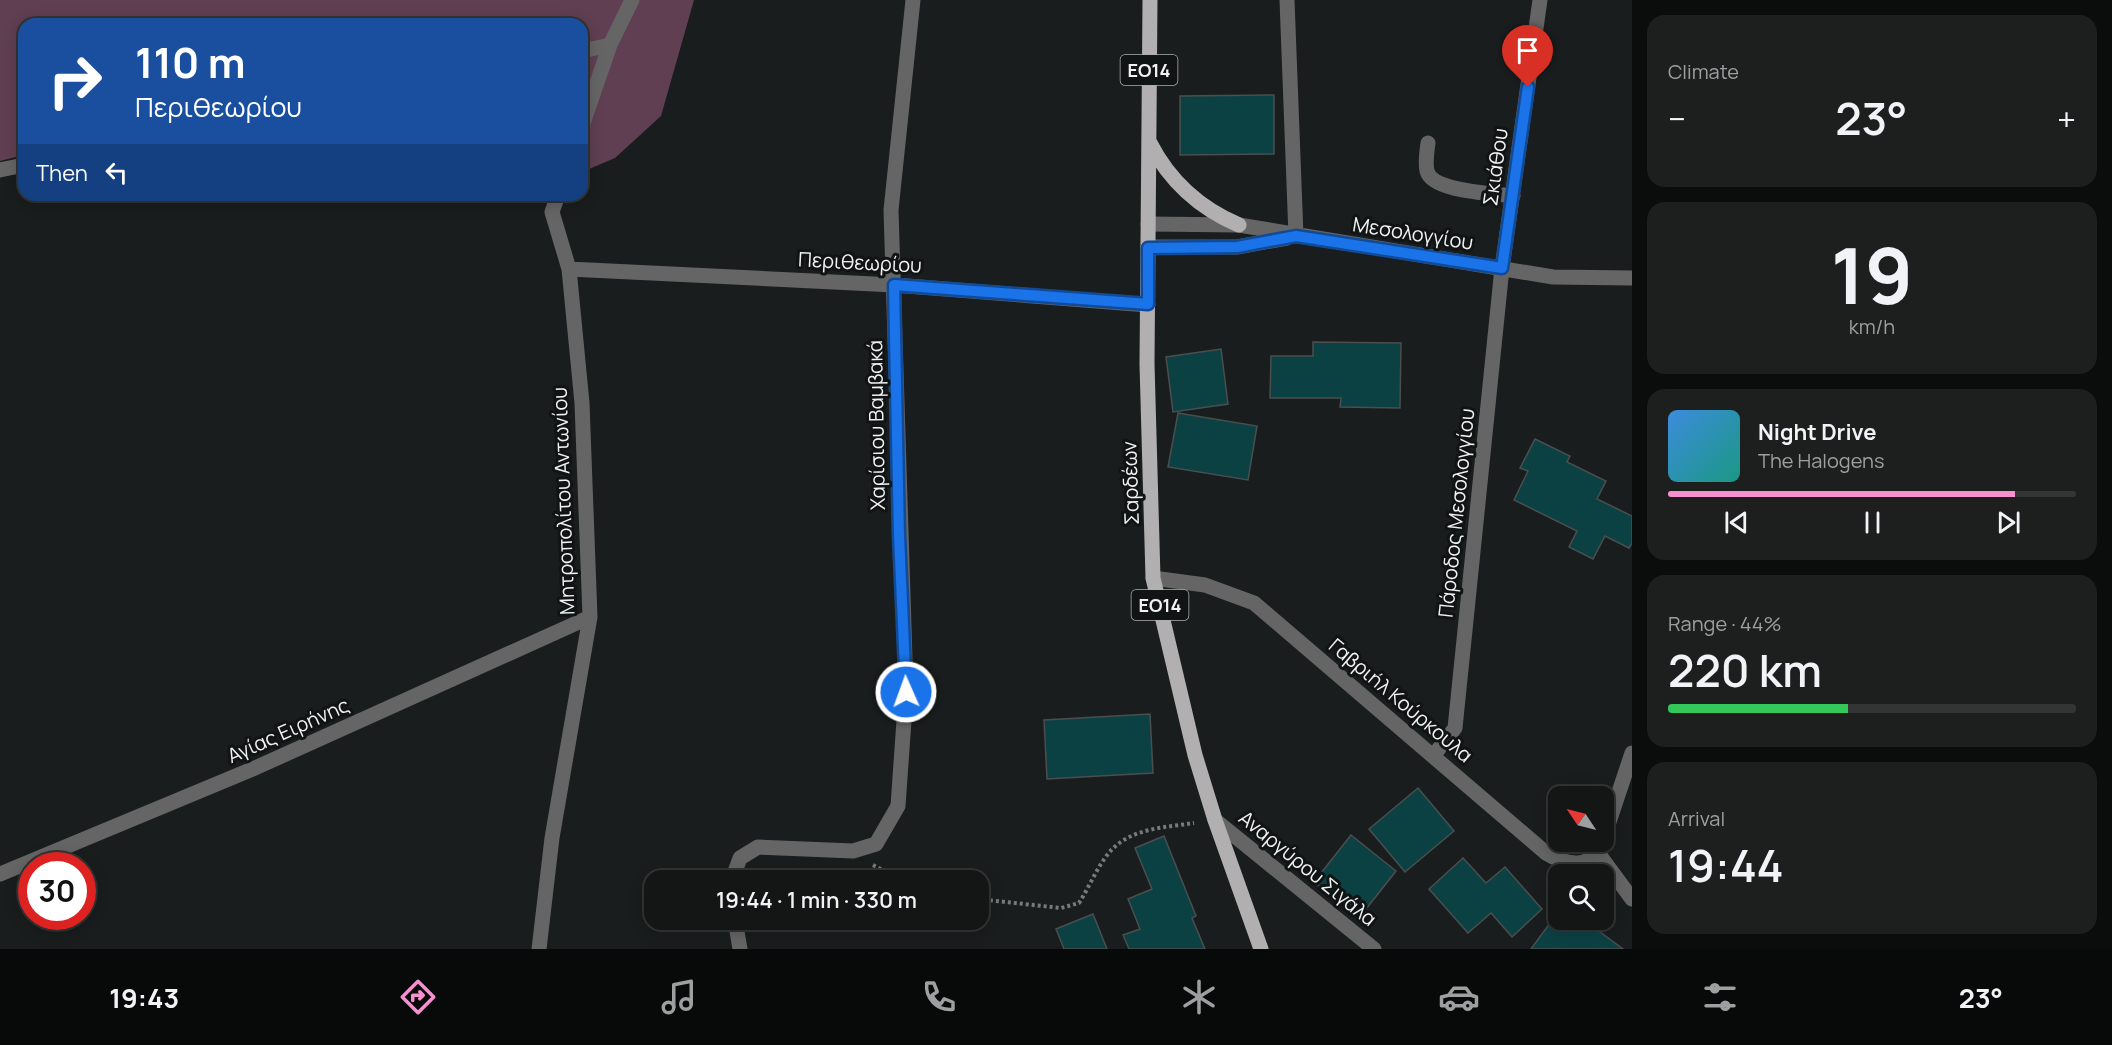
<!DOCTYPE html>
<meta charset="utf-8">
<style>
body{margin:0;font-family:Manrope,sans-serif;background:#1d1f1f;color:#f1f3f6;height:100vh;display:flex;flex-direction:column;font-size:22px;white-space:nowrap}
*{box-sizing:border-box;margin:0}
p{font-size:20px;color:#9d9fa1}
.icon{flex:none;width:33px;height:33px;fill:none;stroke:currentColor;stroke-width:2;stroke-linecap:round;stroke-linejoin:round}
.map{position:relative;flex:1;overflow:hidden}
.side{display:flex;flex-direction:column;gap:15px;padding:15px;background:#0b0c0c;width:480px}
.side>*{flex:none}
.banner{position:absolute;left:18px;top:18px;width:570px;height:183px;border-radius:18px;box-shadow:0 3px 15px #0003,0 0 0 2px #333535;background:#1a4fa0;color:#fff;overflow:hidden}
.needle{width:39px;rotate:305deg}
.controls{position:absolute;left:1548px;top:786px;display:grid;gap:12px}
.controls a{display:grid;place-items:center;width:66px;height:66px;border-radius:12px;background:#141616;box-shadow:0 3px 15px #0003,0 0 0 2px #333535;font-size:30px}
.speed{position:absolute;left:18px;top:852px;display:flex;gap:12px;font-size:30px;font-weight:700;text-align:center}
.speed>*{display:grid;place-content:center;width:78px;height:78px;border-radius:50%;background:#141616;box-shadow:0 3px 15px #0003,0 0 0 2px #333535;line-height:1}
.speed .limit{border:9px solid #d22;background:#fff;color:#111}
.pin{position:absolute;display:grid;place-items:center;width:51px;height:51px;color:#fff;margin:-62px -26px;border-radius:50% 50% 50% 0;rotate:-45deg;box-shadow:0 0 6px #0007}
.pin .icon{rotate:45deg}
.me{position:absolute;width:66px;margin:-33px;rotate:358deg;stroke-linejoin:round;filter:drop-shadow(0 0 4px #0008)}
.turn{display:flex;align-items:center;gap:21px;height:126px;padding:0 18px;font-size:27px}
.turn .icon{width:78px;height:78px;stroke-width:2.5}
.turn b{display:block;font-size:42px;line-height:51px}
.then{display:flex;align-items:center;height:57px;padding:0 18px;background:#0003;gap:12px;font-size:22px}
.big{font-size:45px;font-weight:600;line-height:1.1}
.side .card{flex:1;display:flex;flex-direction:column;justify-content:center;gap:9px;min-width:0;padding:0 21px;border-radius:18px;background:#1d1f1f}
.side .dial{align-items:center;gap:0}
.dial b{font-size:78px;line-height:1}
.song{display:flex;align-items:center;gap:18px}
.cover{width:72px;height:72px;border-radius:9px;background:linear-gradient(135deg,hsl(210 70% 55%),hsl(170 70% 35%))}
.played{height:6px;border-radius:3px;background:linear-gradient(90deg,#f790ce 85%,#333535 85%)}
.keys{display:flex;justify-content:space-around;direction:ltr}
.heat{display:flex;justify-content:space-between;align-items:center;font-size:33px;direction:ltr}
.charge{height:9px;border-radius:4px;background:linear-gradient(90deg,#34c759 44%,#333535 0)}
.trip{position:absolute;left:644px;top:870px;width:345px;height:60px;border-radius:18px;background:#141616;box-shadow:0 3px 15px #0003,0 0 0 2px #333535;font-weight:600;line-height:60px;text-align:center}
.dock{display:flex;height:96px;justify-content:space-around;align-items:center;background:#080909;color:#9d9fa1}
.dock .icon{width:42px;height:42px}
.dock .selected{color:#f790ce}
.dock b{font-size:27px;color:#f1f3f6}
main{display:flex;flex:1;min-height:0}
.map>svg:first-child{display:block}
</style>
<main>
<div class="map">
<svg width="1632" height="949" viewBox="0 0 1632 949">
<rect width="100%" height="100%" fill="#1a1d1d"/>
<path fill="#5f3f51" d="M0 0H694L661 116 615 158 582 172V24H24V155L0 161Z"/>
<path fill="#0c4144" stroke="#4b4e4e" stroke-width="1.5" d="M1274 95V154L1180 155V96Z
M1313 342 1401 343 1400 408 1340 407 1341 398H1270L1271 356H1313Z
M1221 349 1228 404 1173 412 1166 357Z
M1178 413 1257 426 1248 480 1168 467Z
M1535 439 1570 456 1567 462 1606 481 1597 499 1632 516V543L1629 548 1605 536 1593 559 1569 547 1577 531 1514 500 1528 471 1520 468Z
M1150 714 1153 773 1047 779 1044 720Z
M1418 788 1454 831 1405 872 1369 829Z
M1351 835 1396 871 1359 918 1314 882Z
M1164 836 1196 916 1192 918 1205 949H1129L1123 935 1140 929 1128 899 1152 889 1135 848Z
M1463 858 1486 883 1505 867 1542 909 1512 937 1491 913 1468 933 1429 889Z
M1558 912V920H1584L1623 949H1531Z
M1093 914 1107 949H1064L1056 929Z"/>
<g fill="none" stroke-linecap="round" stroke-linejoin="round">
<path stroke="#787b7b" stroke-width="4" stroke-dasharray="3 3" stroke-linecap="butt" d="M873 865 901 880
M978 899 1061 908 1079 903C1088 889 1095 872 1105 858 1125 828 1162 828 1194 823"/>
<path stroke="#666566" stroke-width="15" d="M1287 0 1296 236
M582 51 610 45
M582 126 610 45 632 0
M1428 143C1427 151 1425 163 1427 171 1432 192 1493 193 1513 196
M0 170 24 165
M1148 224 1239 225 1553 277 1632 278
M1148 247H1237L1287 238
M569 269 894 285 1148 305
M1153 578 1205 585 1254 603 1546 853C1567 866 1593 870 1602 842
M1434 755 1455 728 1502 268 1540 0
M1215 820 1374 949
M1604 837 1632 753
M1598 853 1632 899
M0 874 255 768 590 617
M732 880 740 858 758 847 853 851 876 844 898 806 906 692 891 210 913 0
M735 920 740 949
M539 949 552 838 590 617 582 403 569 269 552 212 558 195"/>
<path stroke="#b2afb1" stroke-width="15" d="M1150 0 1147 364 1153 578 1195 755 1215 820 1261 949
M1150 143C1170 182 1199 208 1239 225"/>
</g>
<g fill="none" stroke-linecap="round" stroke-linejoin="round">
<defs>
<path id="route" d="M906 692 899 535 894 285 1148 304V248L1237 247 1296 236 1502 268 1528 87"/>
</defs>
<use href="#route" stroke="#114b97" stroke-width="15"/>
<use href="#route" stroke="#1a73e8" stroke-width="10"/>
</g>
<g text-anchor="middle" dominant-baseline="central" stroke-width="6" stroke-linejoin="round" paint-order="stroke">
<g fill="#111414" stroke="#aeb0b0" stroke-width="1.5">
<rect x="1120.5" y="55" width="57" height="30" rx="4.5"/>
<rect x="1131.5" y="590" width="57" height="30" rx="4.5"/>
</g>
<g font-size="18" font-weight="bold" fill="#f1f3f3">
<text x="1149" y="70">ΕΟ14</text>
<text x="1160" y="605">ΕΟ14</text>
</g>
<g font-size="20" fill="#f1f3f3" stroke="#111414">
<text transform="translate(1495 167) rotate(-82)">Σκιάθου</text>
<text transform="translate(1413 233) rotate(9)">Μεσολογγίου</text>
<text transform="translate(860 262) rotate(3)">Περιθεωρίου</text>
<text transform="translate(876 425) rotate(-91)">Χαρίσιου Βαμβακά</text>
<text transform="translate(1130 483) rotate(-92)">Σαρδέων</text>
<text transform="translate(563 501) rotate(-92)">Μητροπολίτου Αντωνίου</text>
<text transform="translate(1456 513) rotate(-84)">Πάροδος Μεσολογγίου</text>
<text transform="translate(1401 700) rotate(40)">Γαβριήλ Κούρκουλα</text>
<text transform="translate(288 730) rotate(-24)">Αγίας Ειρήνης</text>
<text transform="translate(1308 868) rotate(39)">Αναργύρου Σιγάλα</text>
</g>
</g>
</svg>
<div class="controls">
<a><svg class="needle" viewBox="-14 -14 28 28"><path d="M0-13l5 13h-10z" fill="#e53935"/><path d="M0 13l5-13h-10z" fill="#9d9fa1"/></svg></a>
<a><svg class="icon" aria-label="search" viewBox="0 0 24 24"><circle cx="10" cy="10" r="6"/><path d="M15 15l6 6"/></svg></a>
</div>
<div class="speed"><div class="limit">30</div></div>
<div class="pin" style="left:1528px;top:87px;background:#d93025"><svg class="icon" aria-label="arrive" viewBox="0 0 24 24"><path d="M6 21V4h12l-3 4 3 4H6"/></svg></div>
<svg class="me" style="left:906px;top:692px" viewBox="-20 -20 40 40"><circle r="17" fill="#1a73e8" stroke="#fff" stroke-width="3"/><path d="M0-11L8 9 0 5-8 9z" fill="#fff"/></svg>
<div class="trip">19:44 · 1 min · 330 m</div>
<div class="banner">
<div class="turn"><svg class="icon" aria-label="right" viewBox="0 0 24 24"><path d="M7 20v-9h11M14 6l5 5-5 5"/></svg><div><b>110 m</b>Περιθεωρίου</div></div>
<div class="then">Then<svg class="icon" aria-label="left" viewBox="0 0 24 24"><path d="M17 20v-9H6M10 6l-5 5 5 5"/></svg></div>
</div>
</div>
<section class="side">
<div class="card"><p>Climate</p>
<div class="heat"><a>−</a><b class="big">23°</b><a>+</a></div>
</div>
<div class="card dial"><b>19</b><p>km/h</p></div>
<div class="card">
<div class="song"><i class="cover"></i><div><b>Night Drive</b><p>The Halogens</p></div></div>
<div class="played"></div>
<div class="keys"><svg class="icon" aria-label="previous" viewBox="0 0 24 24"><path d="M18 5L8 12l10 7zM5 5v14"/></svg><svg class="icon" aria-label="pause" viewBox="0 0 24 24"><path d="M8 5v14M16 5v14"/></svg><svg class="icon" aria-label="next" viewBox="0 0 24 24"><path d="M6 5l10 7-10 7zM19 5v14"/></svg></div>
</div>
<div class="card"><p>Range · 44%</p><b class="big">220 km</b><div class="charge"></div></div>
<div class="card"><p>Arrival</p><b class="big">19:44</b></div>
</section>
</main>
<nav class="dock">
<b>19:43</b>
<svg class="icon selected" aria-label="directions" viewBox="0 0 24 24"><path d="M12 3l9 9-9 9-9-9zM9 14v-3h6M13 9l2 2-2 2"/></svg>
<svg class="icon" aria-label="music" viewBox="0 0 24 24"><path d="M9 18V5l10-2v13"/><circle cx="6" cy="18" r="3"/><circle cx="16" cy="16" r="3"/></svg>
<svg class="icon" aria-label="phone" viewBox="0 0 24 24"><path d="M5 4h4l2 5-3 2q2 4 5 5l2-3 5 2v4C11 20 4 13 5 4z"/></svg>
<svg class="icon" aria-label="climate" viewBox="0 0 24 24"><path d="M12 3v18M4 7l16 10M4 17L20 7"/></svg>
<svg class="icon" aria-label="car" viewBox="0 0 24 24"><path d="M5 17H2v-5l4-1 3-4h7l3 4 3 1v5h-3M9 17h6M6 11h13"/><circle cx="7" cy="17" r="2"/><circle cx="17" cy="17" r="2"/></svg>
<svg class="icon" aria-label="filters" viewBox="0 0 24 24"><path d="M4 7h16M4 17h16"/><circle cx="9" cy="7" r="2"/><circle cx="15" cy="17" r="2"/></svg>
<b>23°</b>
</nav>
